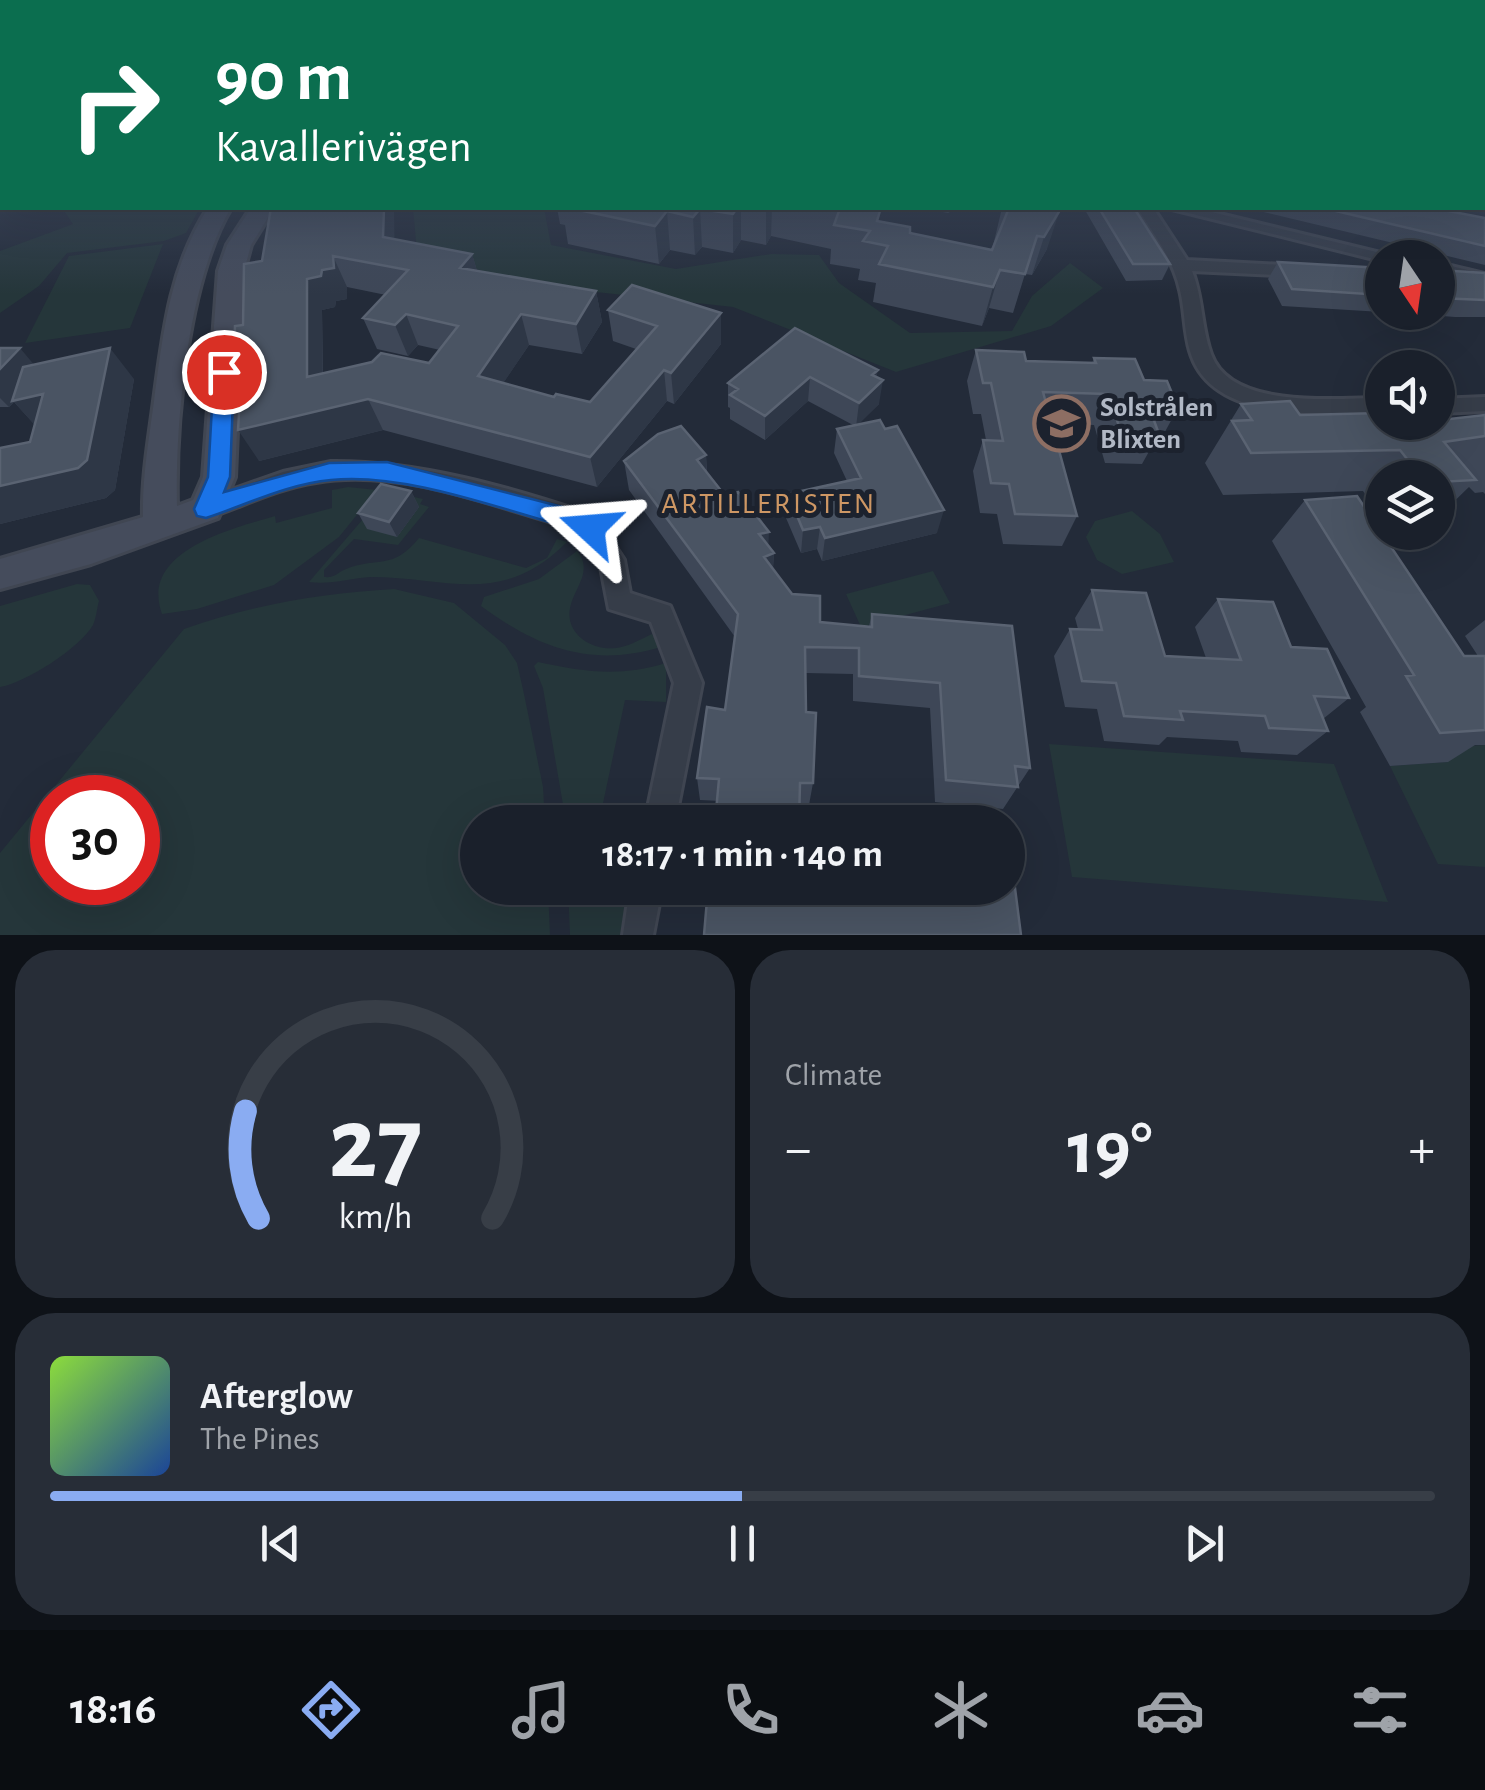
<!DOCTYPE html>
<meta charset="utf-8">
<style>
body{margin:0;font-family:"Alegreya Sans",sans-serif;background:#272d37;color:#f1f3f6;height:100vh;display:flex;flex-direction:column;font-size:38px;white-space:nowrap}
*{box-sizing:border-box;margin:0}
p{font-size:32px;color:#9fa3a9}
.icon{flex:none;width:55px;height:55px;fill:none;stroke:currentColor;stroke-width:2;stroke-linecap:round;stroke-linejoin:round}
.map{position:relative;height:935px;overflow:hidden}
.sheet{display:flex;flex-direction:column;gap:15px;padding:15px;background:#0e1218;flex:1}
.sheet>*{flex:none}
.top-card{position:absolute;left:0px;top:0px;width:1485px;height:210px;box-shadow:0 10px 40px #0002,0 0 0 2px #383e47;background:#0b6e4f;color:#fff;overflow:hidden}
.needle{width:65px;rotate:167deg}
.fabs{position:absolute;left:1365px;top:240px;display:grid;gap:20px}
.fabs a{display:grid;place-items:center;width:90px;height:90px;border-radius:50%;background:#1a202b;box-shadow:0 10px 40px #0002,0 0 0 2px #383e47;font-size:50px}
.speed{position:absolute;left:30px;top:775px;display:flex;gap:20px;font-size:50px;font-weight:700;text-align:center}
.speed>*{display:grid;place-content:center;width:130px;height:130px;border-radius:50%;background:#1a202b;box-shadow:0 10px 40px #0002,0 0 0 2px #383e47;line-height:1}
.speed .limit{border:15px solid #d22;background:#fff;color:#111}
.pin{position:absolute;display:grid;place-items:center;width:85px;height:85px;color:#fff;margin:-42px;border:5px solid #fff;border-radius:50%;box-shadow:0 2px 10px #0007}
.me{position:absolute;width:110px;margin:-55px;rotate:289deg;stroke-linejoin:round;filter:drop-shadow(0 0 8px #0008)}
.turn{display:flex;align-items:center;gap:35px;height:210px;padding:0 50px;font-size:45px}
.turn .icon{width:130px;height:130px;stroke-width:2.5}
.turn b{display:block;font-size:70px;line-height:85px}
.big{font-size:75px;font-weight:700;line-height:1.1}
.sheet .card{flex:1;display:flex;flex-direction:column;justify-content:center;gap:15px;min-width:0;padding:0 35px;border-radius:40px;background:#272d37}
.sheet .dial{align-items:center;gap:0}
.dial svg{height:260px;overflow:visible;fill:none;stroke:#383e47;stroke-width:7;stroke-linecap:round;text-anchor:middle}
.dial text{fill:#f1f3f6;stroke:none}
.song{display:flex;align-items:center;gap:30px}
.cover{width:120px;height:120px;border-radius:15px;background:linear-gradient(135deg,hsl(90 70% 55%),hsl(220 70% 35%))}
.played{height:10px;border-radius:5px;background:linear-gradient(90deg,#8aacf2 50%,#383e47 50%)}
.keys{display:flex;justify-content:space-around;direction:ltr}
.heat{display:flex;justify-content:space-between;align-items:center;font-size:55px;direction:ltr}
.sheet .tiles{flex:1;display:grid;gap:15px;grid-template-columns:1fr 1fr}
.card:last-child{grid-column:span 2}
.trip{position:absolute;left:460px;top:805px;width:565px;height:100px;border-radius:50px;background:#1a202b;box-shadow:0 10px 40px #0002,0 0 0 2px #383e47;font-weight:700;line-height:100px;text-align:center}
.tabs{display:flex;height:160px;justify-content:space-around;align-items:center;background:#0a0d11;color:#9fa3a9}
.tabs .icon{width:70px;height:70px}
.tabs .current{color:#8aacf2}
.tabs b{font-size:45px;color:#f1f3f6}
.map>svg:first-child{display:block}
</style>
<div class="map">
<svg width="1485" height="935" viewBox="0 0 1485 935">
<rect width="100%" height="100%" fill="#232b39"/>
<path fill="#25363a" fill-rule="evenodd" d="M62 208H200L186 233 164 241 67 253 39 286 0 313V251L73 224Z
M413 208H544L551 245 676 269 771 254 819 255 839 283 910 333 1012 331 1032 296 1070 263 1103 288 1051 326 896 372 733 307 532 285 417 252Z
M163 244 130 328 25 343 69 256Z
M348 487 377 490 339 537 274 585 197 609 162 614C139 551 232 529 275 516L276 523 332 508V490Z
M387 491 423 499 420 504 429 507 398 545 354 539 324 570V577C336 578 336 573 346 569 379 556 392 571 419 538L526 568 547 558 557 539 567 542C501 608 449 577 371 577 350 578 331 585 309 582Z
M1132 511 1160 534 1174 562 1122 574 1097 560 1086 537 1095 521Z
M577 551C594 571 574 588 570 608 565 634 592 651 616 648 628 647 641 639 652 634L661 647C591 668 538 648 481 606L484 597 539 579Z
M933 571 950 603 861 627 846 594Z
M77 584 90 585 99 601C97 608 96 619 93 625 80 648 25 683 0 687V606Z
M394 589 454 603 505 645 517 663 524 694 543 787 545 822H478V888H548L550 935H0V853L184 629C251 605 322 593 394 589ZM52 798H138V882H52Z
M538 662C584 672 620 677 666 663V702L625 700 599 822H566L543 688 534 666Z
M1049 744 1334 764 1388 902 1072 877Z
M1485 745V867L1438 864 1390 766 1447 762 1440 748Z
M568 888H633L623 935H570Z"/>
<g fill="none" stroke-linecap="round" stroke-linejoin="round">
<defs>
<path id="street" d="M1137 208H1153L1187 260 1302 266 1311 271 1302 276 1192 271C1203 298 1201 327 1211 354 1231 410 1335 398 1382 398V412C1324 414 1211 424 1190 351 1184 331 1185 310 1180 290 1173 259 1154 234 1137 208Z
M1168 208H1195L1401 258H1382V261Z
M1438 263 1485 274V282L1438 273Z
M1485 397V411L1438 413V399Z
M331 462C420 461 511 488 595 516L624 560 630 593 670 606 702 683 675 822H645L674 683 651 622 609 609 600 562 579 530C496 507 403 467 316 482 277 488 243 506 206 518L198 516 194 509 198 502 283 472Z
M630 888H662L653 935H623Z"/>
<path id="secondary" d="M208 208H231C188 280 175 421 177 506L193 500 203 477 218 271 227 245 251 208H274L251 245 244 271 235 477 218 518 91 564 0 589V559L143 517C142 478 149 439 154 401 163 333 170 267 208 208Z"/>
</defs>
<use href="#street" stroke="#404652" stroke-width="6"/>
<use href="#secondary" stroke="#404652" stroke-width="6"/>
<use href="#street" fill="#363d49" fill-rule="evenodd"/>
<use href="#secondary" fill="#454c5c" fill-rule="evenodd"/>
</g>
<path fill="#3e4757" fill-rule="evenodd" d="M557 208H878V210L880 211 878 221 910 233 992 250 1002 208H1044L1047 249 1032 275 1025 274 1013 313 989 308 982 326 873 302 876 283 858 280 860 269 830 264 831 249 771 236 766 245 741 240 733 253 702 247 695 255 670 250 659 264 568 244 565 225 560 224Z
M922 208H957L948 213Z
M1086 208H1134L1170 264 1162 280 1126 281 1085 210Z
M1247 208H1433L1485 218V265Z
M395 239 472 254 477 271 596 291 602 322 582 354 529 345 503 383 554 397 590 402 636 349 613 341 608 310 721 344 674 404 667 401 597 487 383 430 259 461 242 361 234 347 243 325 244 264ZM347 287 386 295 363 318 377 349 408 356 418 345 440 350 429 363 323 374 322 310 335 307 336 301 347 299Z
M1278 262 1382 268V312L1282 306 1268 279Z
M1438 270 1485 273V317H1455L1390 312H1438Z
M795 328 876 377 879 404 858 424 937 533 822 561 817 549 801 553 786 518 788 494 847 481 834 453 837 429 853 425 808 401 765 440 730 419V408L728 407V383Z
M0 348 34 365 134 379 115 490 106 498 0 524V448L30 442 35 425 14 402 9 407H0Z
M976 350 1026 361 1092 363 1094 358 1144 380 1178 408 1161 439H1156L1142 464 1105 463 1094 425 1052 424 1077 516 1062 546 1003 544 997 514 980 513 973 471 983 440H986L981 414H973L967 381Z
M1241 404 1300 415 1374 413 1380 407 1441 420 1482 415 1485 412V494L1483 492 1475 493 1469 487 1438 517V478H1382V518L1363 491 1223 495 1205 463Z
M706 455 707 472 774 553 773 569 792 594 820 622 869 626 872 614 1030 768 1003 809 935 802 930 708 853 701V674L806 673V712L813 783 809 805 700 800 697 778 725 710 735 637 629 490 624 461Z
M411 491 419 507 397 537 367 529 358 513Z
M1305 500 1464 656H1478L1465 636 1485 620V745H1475L1448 762 1390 766 1360 712 1366 707 1272 541Z
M1092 590 1165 656 1206 658 1195 627 1218 599 1291 647 1349 698 1323 719 1328 731 1297 755 1241 752 1238 741 1167 737 1159 745 1104 741 1097 709 1065 707 1054 656 1070 629H1078L1075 618Z"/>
<path fill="#2e3746" d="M384 208H394L395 268 383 237Z
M737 208H741V240L733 253V214Z
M766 208H772L771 236 766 245Z
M700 209 702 247 695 255 693 217Z
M1060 210 1047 249 1032 275 1044 237Z
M667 211 670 250 659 264 655 226Z
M472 254 481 284 460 268Z
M333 256 347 287V299L336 301 335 307 322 310 323 408 307 377V279L322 270Z
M1000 270 989 308 982 326 993 287Z
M596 291 602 322 582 354 576 324Z
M721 313V344L674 404 671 373Z
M406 314 418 345 408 356 395 325Z
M521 314 529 345 488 406 478 376Z
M243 346 252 378 234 347Z
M20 348 41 373 43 394 41 432 14 402 9 407 0 398V369Z
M110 348 134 379 115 490 106 498 0 524V486Z
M664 370 667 401 597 487 590 457Z
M878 370 874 389 883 380 879 404 856 427 859 403 872 375Z
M810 377 808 401 765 440V416Z
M368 399 383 430 259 461 238 430Z
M706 455 707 484 697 460Z
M411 491 419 507 397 537 389 522Z
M944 510 937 533 822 561 825 538Z
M820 527 817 549 801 553 803 530Z
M769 532 768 555 774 553 772 581 763 584 759 534Z"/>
<path fill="#4a5463" stroke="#5a6372" stroke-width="2.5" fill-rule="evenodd" d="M271 208H384L383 237 472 254 460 268 596 291 576 324 521 314 478 376 554 397 556 394 590 402 657 326 608 310 632 285 721 313 671 373 664 370 590 457 368 399 238 430 243 346 234 347 235 326 243 325 244 264 262 261ZM333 256 408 270 363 318 395 325 406 314 458 326 429 363 381 353 372 362 307 377V279L321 276 322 270 334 268Z
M569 208H737L733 214 700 209 693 217 667 211 655 226Z
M820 208H872L871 209 880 211 877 221 910 227V233L992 250 1009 208H1006H1044L1060 210 1044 237 1037 236 1025 274 1000 270 993 287 879 264 888 246 863 241 870 231 834 225 839 211Z
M1099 208H1134L1170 264H1133Z
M1323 208H1433L1485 218V246Z
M1278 262 1382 268V295L1292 289Z
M1438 270 1485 273V300L1438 298Z
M795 328 878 370 872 375 883 380 859 403 810 377 765 416 730 395 738 389 728 383Z
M0 348H20L0 369Z
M110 348 87 460 78 468 0 486V448L30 442 43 394 12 401 23 367Z
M976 350 1024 352 1026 361 1096 363 1094 358 1135 359 1144 380 1167 381 1178 408 1149 407 1159 434 1121 432 1108 394 1043 392 1077 516 1015 514 1009 484 991 483 983 440 1003 441 991 383H983Z
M1290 401 1300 415 1382 413V422H1438V416L1441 420 1485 415V436L1444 442 1476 480 1438 482V478H1422L1400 450 1251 453 1232 421 1252 420 1241 404Z
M880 420 885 429 897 426 944 510 825 538 820 527 803 530 788 494 861 478 837 429Z
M681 426 706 455 697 460 726 497 738 492 769 532 759 534 774 553 764 557 792 594 820 596V622L872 627V614L1012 626 1030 768 1015 766 1018 787 946 780 940 683 859 676V648L805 647 806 712 816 713 813 783H800L799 822H715L719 779 697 778 707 707 725 710 738 614 624 461 658 434Z
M381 484 411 491 389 522 358 513Z
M1357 496 1464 656H1485V730L1440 733 1406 676 1414 675 1305 500Z
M1092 590 1146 593 1165 656 1241 660 1218 599 1273 602 1291 647 1327 649 1349 698 1314 696 1328 731 1269 728 1265 716 1180 711 1183 720 1124 716 1116 683 1082 681 1070 629 1102 630Z
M1009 841 1021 935H704L708 888H1008Z"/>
<linearGradient id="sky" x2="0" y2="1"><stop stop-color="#13181f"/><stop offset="0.55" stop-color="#3f4a5f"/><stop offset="1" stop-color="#3f4a5f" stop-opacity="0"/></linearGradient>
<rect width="1485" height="294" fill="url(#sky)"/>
<path fill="#1a73e8" stroke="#114b97" stroke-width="2.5" d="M224 365 234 372 230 477 224 492 329 463 387 462 586 513 595 516 602 528 598 534 590 537 578 530C505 511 406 472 331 480 287 484 246 505 206 518L197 516 194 509 208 477 214 372Z"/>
<defs>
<symbol id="school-ring" viewBox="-11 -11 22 22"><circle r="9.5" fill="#1c222e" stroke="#8d6e63" stroke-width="1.5"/><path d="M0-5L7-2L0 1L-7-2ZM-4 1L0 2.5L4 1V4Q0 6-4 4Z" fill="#8d6e63"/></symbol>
</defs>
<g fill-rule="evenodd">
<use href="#school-ring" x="1030" y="392" width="63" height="63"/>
</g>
<g text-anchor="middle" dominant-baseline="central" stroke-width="10" stroke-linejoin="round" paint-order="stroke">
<g font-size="28" font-weight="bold" fill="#b1b8c5" stroke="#1c222e" text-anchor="start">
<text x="1100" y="408">Solstrålen<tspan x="1100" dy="32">Blixten</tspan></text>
</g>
<g font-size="30" letter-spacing="2.5" fill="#ce9764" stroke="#1c222e">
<text x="769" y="504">ARTILLERISTEN</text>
</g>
</g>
</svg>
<div class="fabs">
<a><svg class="needle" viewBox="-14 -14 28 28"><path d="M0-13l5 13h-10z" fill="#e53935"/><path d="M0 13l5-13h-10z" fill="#9fa3a9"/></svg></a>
<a><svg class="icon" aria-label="sound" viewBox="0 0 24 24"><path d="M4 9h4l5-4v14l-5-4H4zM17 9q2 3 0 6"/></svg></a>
<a><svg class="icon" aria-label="layers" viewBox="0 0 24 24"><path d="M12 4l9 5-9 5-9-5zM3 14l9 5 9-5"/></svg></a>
</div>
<div class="speed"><div class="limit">30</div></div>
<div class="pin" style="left:224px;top:372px;background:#d93025"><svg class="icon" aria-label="arrive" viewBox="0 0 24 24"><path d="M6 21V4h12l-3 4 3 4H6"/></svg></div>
<svg class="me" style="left:590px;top:528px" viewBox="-20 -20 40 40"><path d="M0-17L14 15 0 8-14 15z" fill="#1a73e8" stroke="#fff" stroke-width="4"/></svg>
<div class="trip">18:17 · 1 min · 140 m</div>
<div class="top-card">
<div class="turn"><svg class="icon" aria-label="right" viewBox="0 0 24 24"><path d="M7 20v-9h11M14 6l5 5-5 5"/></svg><div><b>90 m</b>Kavallerivägen</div></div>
</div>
</div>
<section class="sheet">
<div class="tiles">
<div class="card dial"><svg viewBox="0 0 100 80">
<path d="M14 69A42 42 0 1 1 86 69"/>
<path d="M14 69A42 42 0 0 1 10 36" stroke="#8aacf2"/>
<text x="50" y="56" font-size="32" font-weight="700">27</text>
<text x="50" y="72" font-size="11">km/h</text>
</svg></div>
<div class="card"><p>Climate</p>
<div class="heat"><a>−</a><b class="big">19°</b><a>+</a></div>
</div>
<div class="card">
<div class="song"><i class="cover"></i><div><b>Afterglow</b><p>The Pines</p></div></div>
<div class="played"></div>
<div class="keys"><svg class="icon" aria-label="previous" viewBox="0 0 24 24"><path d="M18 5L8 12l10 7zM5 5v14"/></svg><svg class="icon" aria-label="pause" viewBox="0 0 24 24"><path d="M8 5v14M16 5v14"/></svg><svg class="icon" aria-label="next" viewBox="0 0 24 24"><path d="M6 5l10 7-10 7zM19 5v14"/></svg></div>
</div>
</div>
</section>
<nav class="tabs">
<b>18:16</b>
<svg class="icon current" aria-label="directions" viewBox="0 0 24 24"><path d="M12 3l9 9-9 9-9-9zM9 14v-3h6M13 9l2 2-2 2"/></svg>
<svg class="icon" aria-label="music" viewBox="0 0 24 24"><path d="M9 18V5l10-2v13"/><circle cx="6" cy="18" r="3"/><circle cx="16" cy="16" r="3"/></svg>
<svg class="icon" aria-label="phone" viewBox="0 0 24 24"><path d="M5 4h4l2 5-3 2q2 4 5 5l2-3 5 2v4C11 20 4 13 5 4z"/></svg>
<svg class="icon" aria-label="climate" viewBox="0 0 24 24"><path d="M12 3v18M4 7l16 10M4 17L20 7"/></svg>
<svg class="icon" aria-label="car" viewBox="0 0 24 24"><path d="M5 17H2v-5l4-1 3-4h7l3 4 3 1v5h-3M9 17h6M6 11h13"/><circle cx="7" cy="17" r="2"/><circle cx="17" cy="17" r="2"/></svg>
<svg class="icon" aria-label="filters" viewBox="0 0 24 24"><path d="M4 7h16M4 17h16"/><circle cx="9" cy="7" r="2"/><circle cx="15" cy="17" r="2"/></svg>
</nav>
